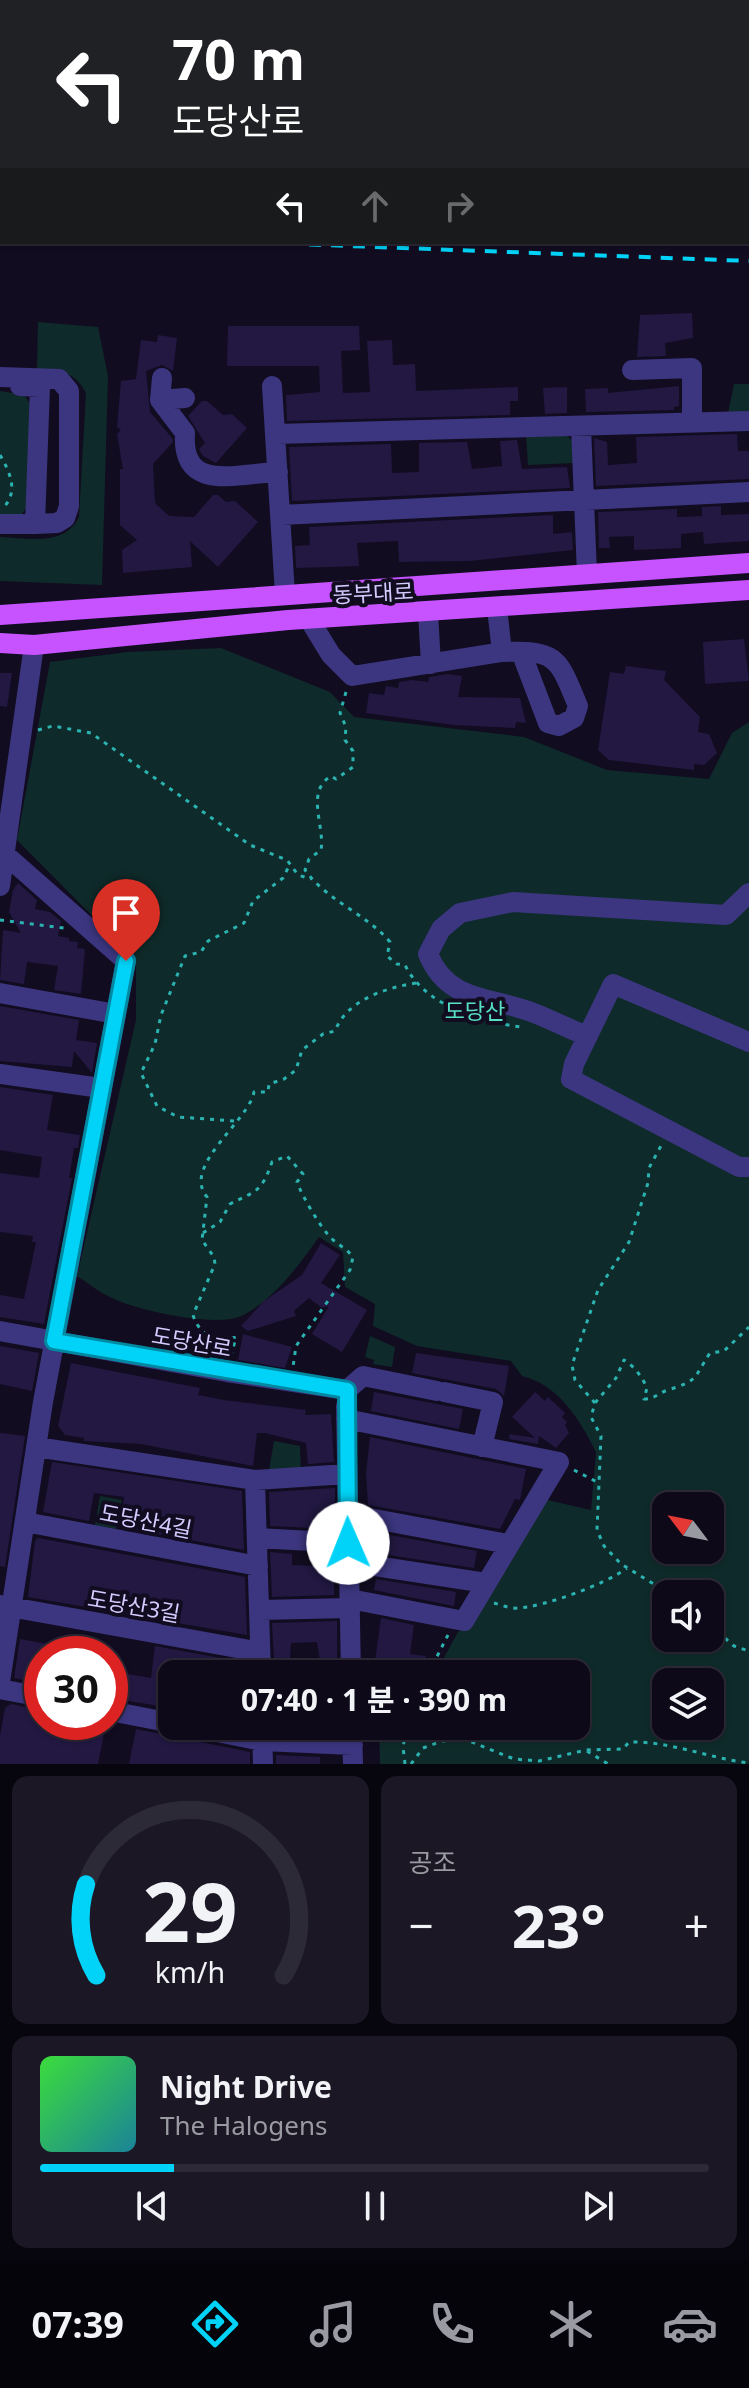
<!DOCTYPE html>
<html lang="ko">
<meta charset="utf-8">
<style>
body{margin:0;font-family:"Noto Sans","Noto Sans KR",sans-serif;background:#1b1725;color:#f1f3f6;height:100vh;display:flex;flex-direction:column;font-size:30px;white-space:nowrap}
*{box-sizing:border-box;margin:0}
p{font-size:26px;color:#9a9aa2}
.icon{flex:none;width:44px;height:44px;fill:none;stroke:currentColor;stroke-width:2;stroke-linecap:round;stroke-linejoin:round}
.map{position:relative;height:1764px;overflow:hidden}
.panel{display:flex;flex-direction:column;gap:12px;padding:12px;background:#07050d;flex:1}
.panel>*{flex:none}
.top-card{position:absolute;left:0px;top:0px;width:750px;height:244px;box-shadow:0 2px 6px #0004,0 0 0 2px #2d2a37;background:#202124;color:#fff;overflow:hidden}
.needle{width:52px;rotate:302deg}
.tools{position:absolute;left:652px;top:1492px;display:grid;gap:16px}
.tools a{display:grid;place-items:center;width:72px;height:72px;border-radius:16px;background:#0d0918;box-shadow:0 2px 6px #0004,0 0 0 2px #2d2a37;font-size:40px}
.speed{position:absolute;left:24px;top:1636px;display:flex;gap:16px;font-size:40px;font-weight:700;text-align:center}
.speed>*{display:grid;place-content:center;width:104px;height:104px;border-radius:50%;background:#0d0918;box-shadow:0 2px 6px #0004,0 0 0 2px #2d2a37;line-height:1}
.speed .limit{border:12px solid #d22;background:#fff;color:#111}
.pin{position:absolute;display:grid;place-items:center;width:68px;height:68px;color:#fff;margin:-82px -34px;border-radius:50% 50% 50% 0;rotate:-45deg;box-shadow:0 0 8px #0007}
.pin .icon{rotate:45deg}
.me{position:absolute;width:88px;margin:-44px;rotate:359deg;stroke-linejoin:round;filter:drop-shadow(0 0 6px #0008)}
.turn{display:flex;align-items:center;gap:28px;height:168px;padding:0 40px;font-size:36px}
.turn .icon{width:104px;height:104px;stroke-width:2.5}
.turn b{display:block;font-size:56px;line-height:68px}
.lanes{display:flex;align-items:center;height:76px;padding:0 40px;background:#0003;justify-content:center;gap:40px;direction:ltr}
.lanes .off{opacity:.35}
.big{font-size:60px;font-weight:700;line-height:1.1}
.panel .widget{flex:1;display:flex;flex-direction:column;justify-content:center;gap:12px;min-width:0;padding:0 28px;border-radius:16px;background:#1b1725}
.panel .dial{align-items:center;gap:0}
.dial svg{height:208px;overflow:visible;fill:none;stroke:#2d2a37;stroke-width:7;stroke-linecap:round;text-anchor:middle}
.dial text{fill:#f1f3f6;stroke:none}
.song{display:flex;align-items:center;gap:24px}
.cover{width:96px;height:96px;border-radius:12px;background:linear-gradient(135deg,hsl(120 70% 55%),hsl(190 70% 35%))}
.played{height:8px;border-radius:4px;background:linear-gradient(90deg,#00d3f7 20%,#2d2a37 20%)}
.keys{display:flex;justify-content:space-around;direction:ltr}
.heat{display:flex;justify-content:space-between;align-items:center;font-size:44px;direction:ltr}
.panel .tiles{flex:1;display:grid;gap:12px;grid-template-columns:1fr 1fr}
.widget:last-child{grid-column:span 2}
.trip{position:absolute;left:158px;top:1660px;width:432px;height:80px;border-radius:16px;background:#0d0918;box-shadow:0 2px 6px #0004,0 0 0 2px #2d2a37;font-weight:700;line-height:80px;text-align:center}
.dock{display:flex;height:128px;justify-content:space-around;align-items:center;background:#05040a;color:#9a9aa2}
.dock .icon{width:56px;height:56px}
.dock .selected{color:#00d3f7}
.dock b{font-size:36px;color:#f1f3f6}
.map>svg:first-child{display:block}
</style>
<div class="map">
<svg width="749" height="1764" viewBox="0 0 749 1764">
<rect width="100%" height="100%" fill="#110c20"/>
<path fill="#0f2a2a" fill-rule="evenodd" d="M38 322 98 327 108 376 102 585 0 581V537C29 538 64 547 79 517L86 393C74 370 61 372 37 370Z
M734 384H749V413H728Z
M0 391 24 395 31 405 26 508 19 518H0Z
M565 433 573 442 574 463 528 465 526 434Z
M221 648 330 692 354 717 524 737 607 770 709 779 732 733 749 722V1764H380L379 1726H576V1674H435L458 1632 469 1626 547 1500 591 1510 596 1452C580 1420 559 1385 522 1376L511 1361 417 1346 373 1326 375 1304 345 1287 343 1252 319 1237C300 1264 273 1301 241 1316 216 1328 133 1310 108 1296 97 1291 87 1282 77 1276L136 1020V960L17 840 50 662 127 652ZM666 1506H710V1550H666ZM666 1594H710V1638H666ZM666 1682H710V1726H666Z
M370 1336 395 1347 392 1367 373 1364 374 1360 365 1357Z
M274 1441 300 1446 301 1472 269 1470Z
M100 1496 122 1500 116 1529 95 1525Z"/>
<path fill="#221842" d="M692 313 693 338 665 343 666 356 637 357 640 315Z
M228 326H359L360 350 341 351 343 393 370 392 367 341 392 340 393 365 415 364 416 391 518 387V401H510V415L287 421 286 395 320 392 319 366H227Z
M158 335 177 338 173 371 162 365 146 371 150 412 172 438 173 442 153 464 155 503 169 516 194 517 213 495H218L226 502 235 501 258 522 218 567 190 541 192 567 123 573 122 550 137 540 120 525V469H123L117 434 121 430 117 427 121 381 136 379 141 340 157 342Z
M679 386V406L674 407V410L586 412 585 389 608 388V393Z
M567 387V413L545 414 543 388Z
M202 401H207L223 415 232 414 247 428 216 463 203 456 199 449 205 443 188 416Z
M737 434 738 451H749V479L596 486 594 438 607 442 608 465 637 463 636 437Z
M517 440 522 469 567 467 570 488 292 501 289 447 391 444 392 473 419 472V443L467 442 472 469 502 466 500 441Z
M721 506V515L749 514V541L704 544 703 532 681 534V548L634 550V536L609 537 610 548H599L598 512 677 509V517L702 516V507Z
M553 515V534L572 532 573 550 470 561 399 562 398 541 357 543 359 566 296 568 295 546 310 545 309 527Z
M744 639 749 681 705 684 703 642Z
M626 666 666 671 664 680 700 717 698 732 709 734 717 753 704 765 694 764V770L609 760 598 750 610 672 624 674Z
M0 673H12L7 707 0 706Z
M447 674 462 676 458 697 520 698 526 723 516 722 515 728 454 725 366 713 369 693 384 695 386 686 398 688 399 682 412 680 428 682 429 677Z
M18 883 37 900 35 909 50 912 61 921 58 936 69 938V941L78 942 77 948 85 949 81 994 54 990 58 966 27 962 24 984 0 980 3 930 21 933 9 912 13 890Z
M0 1006 79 1020 76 1040 97 1043 92 1073 74 1051 72 1067 0 1061Z
M0 1087 53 1095 47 1130 80 1135 78 1148H74L69 1178H72L44 1324 0 1317V1295L24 1299 36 1242H32L33 1236 0 1232V1173L39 1178 42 1157 0 1150Z
M321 1243 340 1255 321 1283 367 1310 342 1352 312 1334 329 1306 322 1308 309 1298 294 1311 296 1316 248 1331 241 1326 264 1301 302 1275Z
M243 1334 292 1347 285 1368 238 1360Z
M0 1346 39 1353 32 1391 0 1384Z
M416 1353 509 1366 504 1396 496 1389 412 1373Z
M71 1363 200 1388 198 1395 224 1400 306 1410 305 1415 331 1414 334 1462 308 1464 306 1443 265 1433H257L253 1466 141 1444 84 1441V1438L65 1435 58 1426Z
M374 1392 463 1409 459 1429 371 1411Z
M535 1392 545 1401 548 1397 565 1413 562 1417 567 1422 565 1425 569 1433 556 1448 539 1436 538 1444 509 1439 510 1434 535 1438 512 1417Z
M0 1433 25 1436 5 1567 0 1566Z
M370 1437 526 1469 520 1500 515 1499 500 1529 368 1505 366 1473Z
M52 1462 242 1491 244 1550 120 1527 124 1497 94 1493 89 1521 43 1512Z
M335 1488V1529L270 1526 269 1492Z
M368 1531 477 1551 474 1568 368 1552Z
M38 1538 245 1577 247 1635 28 1597 35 1541Z
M270 1552 292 1554V1565L314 1566V1554L334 1555V1595L272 1597Z
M376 1579 456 1592 454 1606 374 1590Z
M381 1618 414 1625 410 1654 426 1656 420 1674H404L406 1666 375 1661Z
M337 1621V1661H320L317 1642 291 1643 290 1660H274L272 1623Z
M20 1639 69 1648 68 1654H42V1684L14 1678Z
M155 1646 248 1663 247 1674H172V1708L110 1698V1671L151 1678Z
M11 1704 42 1710V1722L106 1723 98 1764H0V1736L5 1708Z
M275 1726H339V1731L275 1729Z
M136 1729 250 1752V1764H129Z
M276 1755 320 1757V1764H276Z"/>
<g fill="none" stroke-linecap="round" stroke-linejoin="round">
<path stroke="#2bb3b1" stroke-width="3" stroke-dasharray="4 6" stroke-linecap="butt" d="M0 455C10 472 18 490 5 506
M346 692 340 713 346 727 345 740 353 751V767L336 779 331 776C305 792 325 825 321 850L309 859 305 870C327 901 368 915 390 942L387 956 397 964 405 965C425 1006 479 1021 521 1027
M38 730 53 726 91 733 250 845 287 860 298 875 311 879
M0 920 64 928
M234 1121 178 1117 157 1106 141 1073 155 1044 161 1015 185 956 201 952 208 941 244 923 253 901 283 878 289 866
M203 1233 220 1222 230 1204C257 1190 261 1193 272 1162L287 1156 303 1174 297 1182C302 1196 322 1230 332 1239 340 1246 347 1249 353 1257L350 1270 296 1346 293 1367
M231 1356 236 1337C216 1343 199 1335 193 1315L215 1264 214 1257 202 1240 207 1197C181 1166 249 1121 254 1092H268L269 1084 284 1079 296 1070 302 1050 323 1034 335 1031C347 1000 385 988 416 983
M595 1403 575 1380 572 1365 598 1290 629 1242 648 1183 649 1168 662 1144
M574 1470 599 1483
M670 1594 621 1564 604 1546 597 1530 601 1436 591 1417 595 1403 616 1378 624 1360C635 1367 642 1377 647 1388L644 1399C655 1399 658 1393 668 1390 699 1380 693 1379 710 1353L724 1351 749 1327
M494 1603C502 1605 510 1609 518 1608 544 1607 608 1583 627 1568
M710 1625 734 1646 749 1651
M428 1674 448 1635
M587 1751 608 1764
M405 1764 403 1747 407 1726
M411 1764 423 1748 442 1741 467 1740 514 1759 539 1761 586 1750 623 1749 629 1742C670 1741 708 1758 749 1763"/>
<path stroke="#3c3680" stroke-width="20" d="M348 0 355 2
M748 123 749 124
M632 370 692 368V423
M0 377 59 379 69 391V506L65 518 57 523 35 524
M162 378 160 400 185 433C181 494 238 473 278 472
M272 386 285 594
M160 400 185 398
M581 427 587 574
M276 434 749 421
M281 515 749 492
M0 524H35L40 387 20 386
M497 608 502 652
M428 613 431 664
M309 619 331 655 352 676 502 652C558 650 558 658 578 706L574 718 559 726 548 723 521 652
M0 850 126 961 43 1402 0 1682
M0 886 34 645
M0 993 116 1014
M587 1036C569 1029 552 1020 534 1013 491 996 448 1003 428 954L441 929 460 913 513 902 726 915 749 893
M749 1042 613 984 574 1064 571 1079 739 1167H749
M0 1074 101 1088
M0 1331 227 1372 347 1390
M347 1390 363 1376 437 1391
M444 1392 493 1402 482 1447
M346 1406 351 1674
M346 1419 559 1462 464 1621 350 1599
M36 1447 255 1480 347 1474
M255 1480 261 1674
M348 1514 508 1544
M25 1522 258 1566
M257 1538 348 1543
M349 1562 486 1583
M0 1605 260 1652
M259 1610 350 1608
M260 1673 338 1674
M0 1689 42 1697
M110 1711 172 1723
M188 1726 262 1741 353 1745
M262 1726 263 1764
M352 1726 353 1764"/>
<path stroke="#c653ff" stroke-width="20" d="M0 615 749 563
M0 643 34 645 288 620 749 590"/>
<path stroke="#00d3f7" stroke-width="4" stroke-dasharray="12 10" stroke-linecap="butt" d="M0 234H2
M243 242 749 261"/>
</g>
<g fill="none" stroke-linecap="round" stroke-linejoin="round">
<defs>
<path id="route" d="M126 961 54 1341 347 1390 348 1543"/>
</defs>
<use href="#route" stroke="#0089a1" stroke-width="20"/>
<use href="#route" stroke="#00d3f7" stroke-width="14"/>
</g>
<g text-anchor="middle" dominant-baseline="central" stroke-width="8" stroke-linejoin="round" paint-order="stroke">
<g font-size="22" fill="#d4ccff" stroke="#110c20">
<text transform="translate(373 592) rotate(-3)">동부대로</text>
<text transform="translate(192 1341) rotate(10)">도당산로</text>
<text transform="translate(146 1520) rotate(11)">도당산4길</text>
<text transform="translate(134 1605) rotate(10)">도당산3길</text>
</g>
<g font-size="22" fill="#56e1c4" stroke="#110c20">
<text x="475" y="1010">도당산</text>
</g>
</g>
</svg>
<div class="tools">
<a><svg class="needle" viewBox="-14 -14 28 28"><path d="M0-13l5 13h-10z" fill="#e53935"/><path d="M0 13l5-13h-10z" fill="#9a9aa2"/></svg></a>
<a><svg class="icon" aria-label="sound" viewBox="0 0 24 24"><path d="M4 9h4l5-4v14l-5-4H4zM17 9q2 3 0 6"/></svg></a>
<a><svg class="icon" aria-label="layers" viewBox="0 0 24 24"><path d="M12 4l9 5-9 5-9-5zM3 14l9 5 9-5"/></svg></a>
</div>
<div class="speed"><div class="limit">30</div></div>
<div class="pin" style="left:126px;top:961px;background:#d93025"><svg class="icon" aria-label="arrive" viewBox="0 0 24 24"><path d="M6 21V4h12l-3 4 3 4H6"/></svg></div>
<svg class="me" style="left:348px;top:1543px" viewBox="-20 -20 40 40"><circle r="19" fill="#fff"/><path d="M0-13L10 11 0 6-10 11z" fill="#00d3f7"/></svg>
<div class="trip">07:40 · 1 분 · 390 m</div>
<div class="top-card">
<div class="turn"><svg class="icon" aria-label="left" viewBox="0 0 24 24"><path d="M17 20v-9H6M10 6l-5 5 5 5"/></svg><div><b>70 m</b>도당산로</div></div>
<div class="lanes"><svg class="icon" aria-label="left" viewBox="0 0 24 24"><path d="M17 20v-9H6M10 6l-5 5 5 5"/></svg><svg class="icon off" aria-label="ahead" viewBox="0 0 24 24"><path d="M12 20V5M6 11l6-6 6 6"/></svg><svg class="icon off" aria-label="right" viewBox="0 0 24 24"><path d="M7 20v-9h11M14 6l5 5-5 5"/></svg></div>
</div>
</div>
<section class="panel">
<div class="tiles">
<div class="widget dial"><svg viewBox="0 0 100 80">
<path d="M14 69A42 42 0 1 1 86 69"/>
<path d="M14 69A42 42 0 0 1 10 34" stroke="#00d3f7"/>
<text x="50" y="56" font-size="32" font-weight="700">29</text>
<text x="50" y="72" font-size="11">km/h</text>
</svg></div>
<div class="widget"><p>공조</p>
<div class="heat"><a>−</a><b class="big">23°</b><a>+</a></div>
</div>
<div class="widget">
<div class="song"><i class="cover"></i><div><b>Night Drive</b><p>The Halogens</p></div></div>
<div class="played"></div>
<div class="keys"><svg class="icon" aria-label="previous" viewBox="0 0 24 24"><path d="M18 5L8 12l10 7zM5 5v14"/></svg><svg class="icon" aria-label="pause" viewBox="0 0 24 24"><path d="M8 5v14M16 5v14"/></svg><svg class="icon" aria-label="next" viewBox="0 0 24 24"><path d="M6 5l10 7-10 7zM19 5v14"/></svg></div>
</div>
</div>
</section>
<nav class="dock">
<b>07:39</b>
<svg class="icon selected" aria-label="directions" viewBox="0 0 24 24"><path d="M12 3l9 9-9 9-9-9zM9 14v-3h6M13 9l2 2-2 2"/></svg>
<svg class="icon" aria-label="music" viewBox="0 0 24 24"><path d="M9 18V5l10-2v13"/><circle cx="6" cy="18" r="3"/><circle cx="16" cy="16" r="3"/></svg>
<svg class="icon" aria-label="phone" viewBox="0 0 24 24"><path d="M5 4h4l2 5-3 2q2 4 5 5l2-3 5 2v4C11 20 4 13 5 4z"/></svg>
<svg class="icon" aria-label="climate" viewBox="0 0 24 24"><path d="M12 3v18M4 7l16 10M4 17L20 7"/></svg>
<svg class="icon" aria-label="car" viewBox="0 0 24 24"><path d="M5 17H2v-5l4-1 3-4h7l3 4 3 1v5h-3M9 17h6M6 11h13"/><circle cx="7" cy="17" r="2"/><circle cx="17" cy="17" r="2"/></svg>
</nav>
